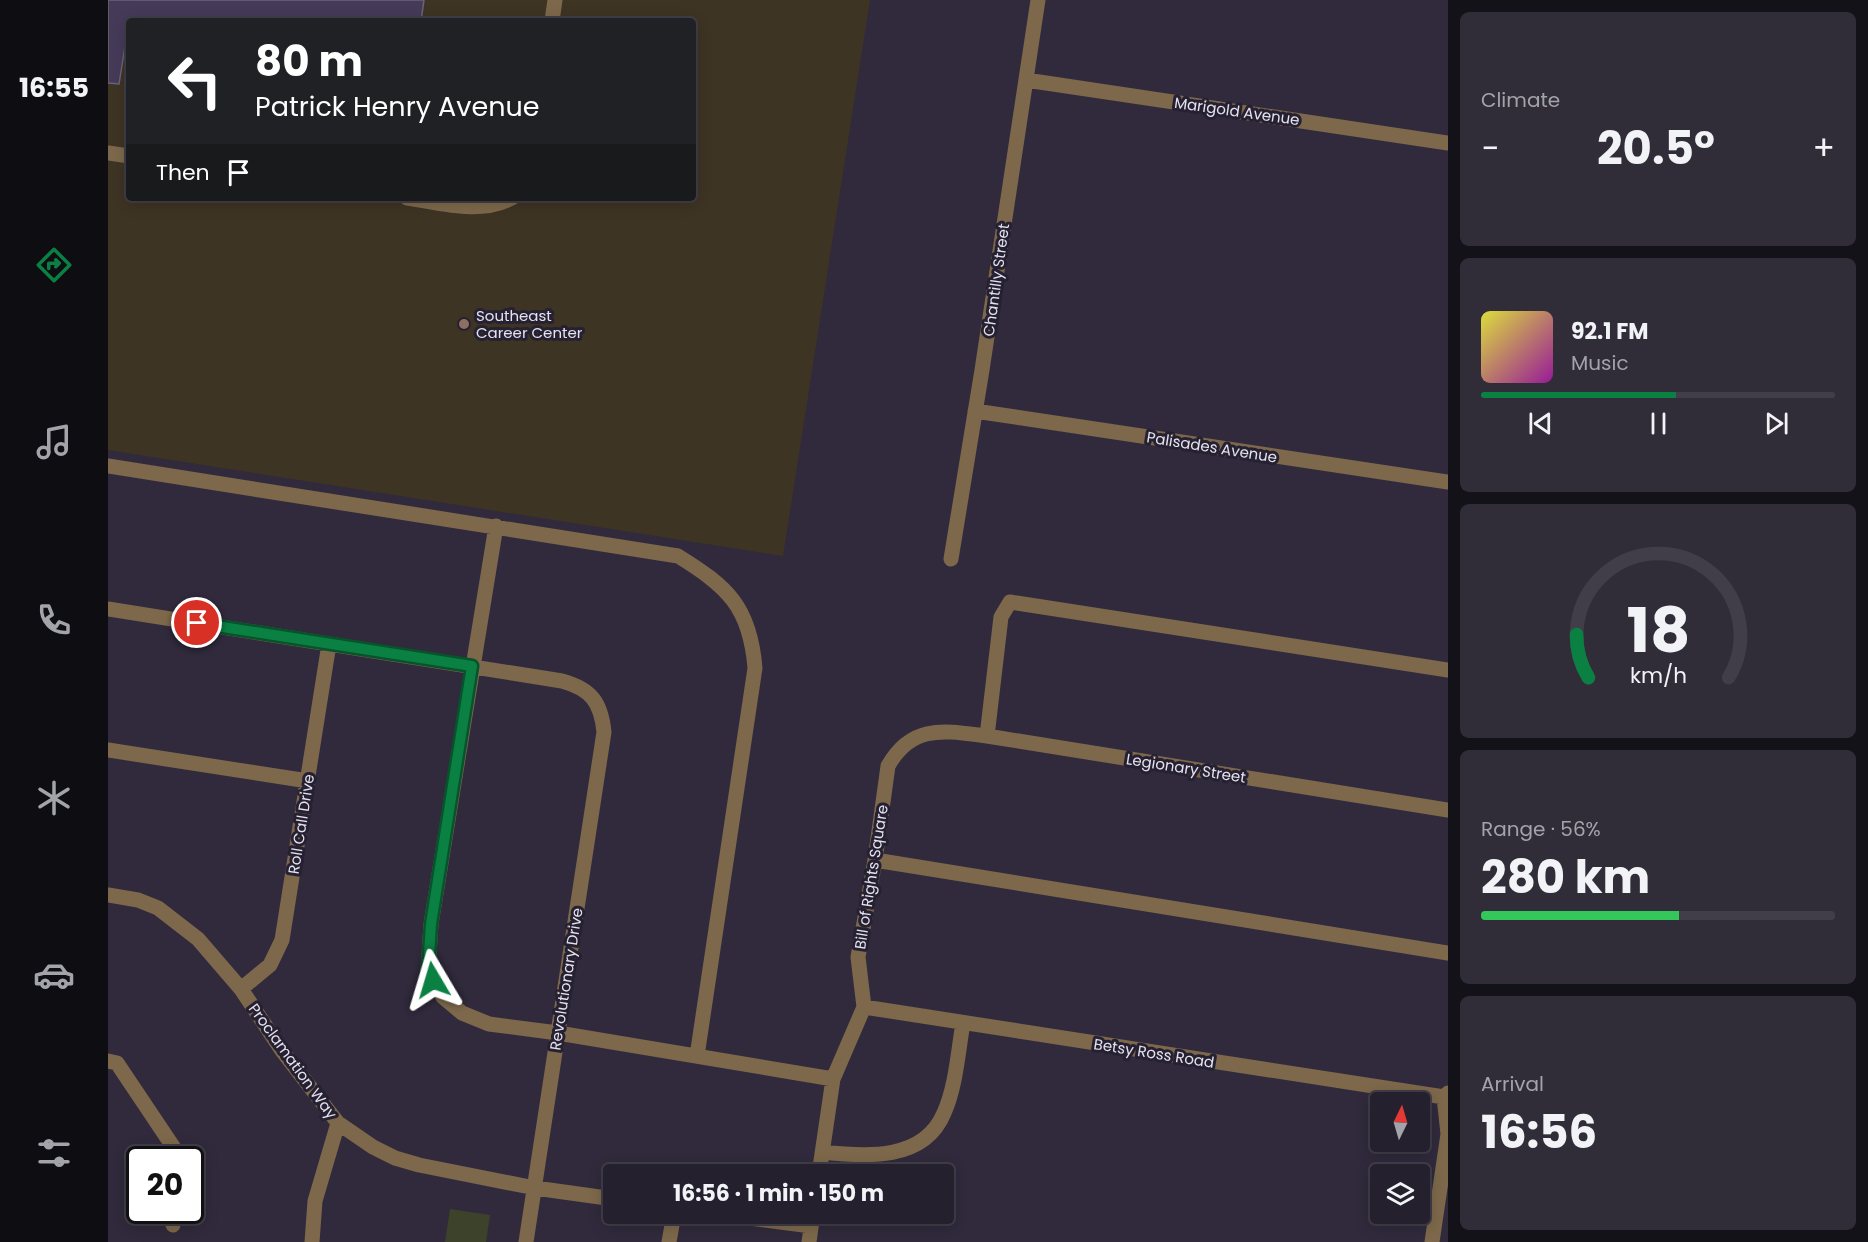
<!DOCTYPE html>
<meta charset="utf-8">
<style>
body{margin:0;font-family:Poppins,sans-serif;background:#302d39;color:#f1f3f6;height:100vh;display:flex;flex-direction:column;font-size:22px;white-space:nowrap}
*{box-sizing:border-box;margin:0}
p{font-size:20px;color:#a3a3aa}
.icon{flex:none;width:33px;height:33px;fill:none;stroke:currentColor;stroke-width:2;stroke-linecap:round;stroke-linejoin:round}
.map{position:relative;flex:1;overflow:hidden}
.side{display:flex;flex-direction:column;gap:12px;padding:12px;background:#141219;width:420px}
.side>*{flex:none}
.banner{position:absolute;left:18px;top:18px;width:570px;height:183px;border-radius:6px;box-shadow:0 3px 15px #0003,0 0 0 2px #413e49;background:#202124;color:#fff;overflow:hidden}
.needle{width:39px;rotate:5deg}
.fabs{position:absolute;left:1262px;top:1092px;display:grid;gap:12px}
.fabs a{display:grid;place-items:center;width:60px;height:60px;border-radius:6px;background:#24202d;box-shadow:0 3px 15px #0003,0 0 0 2px #413e49;font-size:30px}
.speed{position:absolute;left:18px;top:1146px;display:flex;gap:12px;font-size:30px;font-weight:700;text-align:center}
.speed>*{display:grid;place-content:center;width:78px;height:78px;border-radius:50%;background:#24202d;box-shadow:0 3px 15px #0003,0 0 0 2px #413e49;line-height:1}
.speed .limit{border:3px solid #111;border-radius:9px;background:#fff;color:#111}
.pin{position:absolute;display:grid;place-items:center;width:51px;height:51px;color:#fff;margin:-26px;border:3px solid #fff;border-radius:50%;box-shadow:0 2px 6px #0007}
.me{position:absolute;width:66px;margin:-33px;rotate:353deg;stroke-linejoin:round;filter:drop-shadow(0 0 4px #0008)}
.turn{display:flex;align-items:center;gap:21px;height:126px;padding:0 30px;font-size:27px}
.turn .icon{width:78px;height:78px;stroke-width:2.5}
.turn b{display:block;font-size:42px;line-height:51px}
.then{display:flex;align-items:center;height:57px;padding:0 30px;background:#0003;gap:12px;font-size:22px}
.big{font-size:45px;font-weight:700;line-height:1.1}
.side .tile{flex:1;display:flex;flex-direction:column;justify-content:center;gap:9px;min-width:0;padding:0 21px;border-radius:9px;background:#302d39}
.side .dial{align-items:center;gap:0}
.dial svg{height:156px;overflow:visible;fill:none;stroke:#413e49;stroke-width:7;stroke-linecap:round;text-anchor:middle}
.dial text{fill:#f1f3f6;stroke:none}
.song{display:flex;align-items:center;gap:18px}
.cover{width:72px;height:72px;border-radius:9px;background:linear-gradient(135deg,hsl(60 70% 55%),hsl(300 70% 35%))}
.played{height:6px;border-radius:3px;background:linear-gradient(90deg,#0b8043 55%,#413e49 55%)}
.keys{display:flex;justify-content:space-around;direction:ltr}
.heat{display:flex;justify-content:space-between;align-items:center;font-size:33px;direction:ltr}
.charge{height:9px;border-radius:4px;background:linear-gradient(90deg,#34c759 56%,#413e49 0)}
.trip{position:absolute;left:495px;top:1164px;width:351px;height:60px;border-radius:6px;background:#24202d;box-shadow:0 3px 15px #0003,0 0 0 2px #413e49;font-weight:700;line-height:60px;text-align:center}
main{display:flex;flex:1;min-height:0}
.tab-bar{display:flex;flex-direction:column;width:108px;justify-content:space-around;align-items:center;background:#0e0d12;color:#a3a3aa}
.tab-bar .icon{width:42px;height:42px}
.tab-bar .selected{color:#0b8043}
.tab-bar b{font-size:27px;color:#f1f3f6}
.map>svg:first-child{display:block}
</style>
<main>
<nav class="tab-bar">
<b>16:55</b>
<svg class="icon selected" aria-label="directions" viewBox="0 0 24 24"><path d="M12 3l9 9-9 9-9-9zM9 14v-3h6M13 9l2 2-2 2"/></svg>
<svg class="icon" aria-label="music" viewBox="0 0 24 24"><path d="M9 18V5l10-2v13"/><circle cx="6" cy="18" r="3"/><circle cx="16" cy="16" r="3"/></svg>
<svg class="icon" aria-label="phone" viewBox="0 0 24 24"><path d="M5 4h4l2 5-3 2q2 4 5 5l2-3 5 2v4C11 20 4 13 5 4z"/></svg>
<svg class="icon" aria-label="climate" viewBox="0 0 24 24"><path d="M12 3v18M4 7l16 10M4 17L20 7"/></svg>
<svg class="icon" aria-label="car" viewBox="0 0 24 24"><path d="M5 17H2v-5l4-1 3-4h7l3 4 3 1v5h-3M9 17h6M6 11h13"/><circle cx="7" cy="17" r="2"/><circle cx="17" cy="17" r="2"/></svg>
<svg class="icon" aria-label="filters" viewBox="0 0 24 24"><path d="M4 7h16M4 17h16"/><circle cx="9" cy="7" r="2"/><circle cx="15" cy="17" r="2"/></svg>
</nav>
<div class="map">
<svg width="1340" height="1242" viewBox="0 0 1340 1242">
<rect width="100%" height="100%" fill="#302a3c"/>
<path fill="#3e3424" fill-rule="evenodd" d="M0 0H762L675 556 0 450ZM21 21H585V198H21Z"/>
<path fill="#3d422b" d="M342 1209 382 1215 378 1242H337Z"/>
<path fill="#453b59" stroke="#6a6478" stroke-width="1.5" d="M0 0H316L313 21H21L11 84 0 83Z"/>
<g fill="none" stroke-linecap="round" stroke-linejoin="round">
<path stroke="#7d684b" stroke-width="15" d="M444 21 447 0
M918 80 1340 143
M0 153 21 156
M299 198C333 203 372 215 404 198
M867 411 1340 482
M0 466 570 556C620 587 642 607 647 668L589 1056
M388 526 323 924 320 970 335 997 354 1013 381 1024 450 1033 725 1079
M843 559 874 370 930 0
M0 609 454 681C483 689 493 702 496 732L418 1242
M879 736 893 617 902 602 1340 670
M0 750 200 781
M767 860 1340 953
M0 895 30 900 50 908 90 939 133 989 175 1052 230 1123 265 1147 287 1158 311 1165 427 1188 506 1199
M133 989 162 965 174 940 221 644
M756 1007 1336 1097
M0 1061 9 1063 74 1160
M715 1152C758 1157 816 1161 836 1113 848 1086 850 1052 855 1023
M711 1174 725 1079 756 1007 750 957 767 860 780 766C804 723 838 731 879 736L1340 810
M610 1214 703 1226
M65 1225 67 1210
M204 1242 207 1201 230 1123
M561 1242 566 1214
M701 1242 705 1214
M1324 1242 1340 1134 1336 1097 1340 1093"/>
</g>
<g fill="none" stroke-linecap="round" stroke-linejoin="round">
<defs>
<path id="route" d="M89 623 364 666 323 924 320 970 325 980"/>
</defs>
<use href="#route" stroke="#07532c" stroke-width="15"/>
<use href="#route" stroke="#0b8043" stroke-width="10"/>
</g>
<circle fill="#8d6e63" stroke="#262132" stroke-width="2" cx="356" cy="324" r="6"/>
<g text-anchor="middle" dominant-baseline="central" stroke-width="6" stroke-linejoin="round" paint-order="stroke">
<g font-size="15" fill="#e5e2ee" stroke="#262132">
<text transform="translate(1129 111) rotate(8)">Marigold Avenue</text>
<text transform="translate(888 280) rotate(-82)">Chantilly Street</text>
<text transform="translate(1104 447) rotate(9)">Palisades Avenue</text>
<text transform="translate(1078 768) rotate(9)">Legionary Street</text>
<text transform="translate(193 824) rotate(-81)">Roll Call Drive</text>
<text transform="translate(763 877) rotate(-81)">Bill of Rights Square</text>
<text transform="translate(458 979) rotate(-81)">Revolutionary Drive</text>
<text transform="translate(1046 1053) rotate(9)">Betsy Ross Road</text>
<text transform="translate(185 1061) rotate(54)">Proclamation Way</text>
</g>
<g font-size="15" fill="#e5e2ee" stroke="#262132" text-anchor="start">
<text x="368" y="315">Southeast<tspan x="368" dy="17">Career Center</tspan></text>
</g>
</g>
</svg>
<div class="fabs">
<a><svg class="needle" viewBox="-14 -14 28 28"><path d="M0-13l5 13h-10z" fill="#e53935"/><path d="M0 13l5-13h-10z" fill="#a3a3aa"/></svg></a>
<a><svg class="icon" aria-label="layers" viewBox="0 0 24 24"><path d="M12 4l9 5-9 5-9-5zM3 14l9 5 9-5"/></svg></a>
</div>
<div class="speed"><div class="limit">20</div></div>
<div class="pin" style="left:89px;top:623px;background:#d93025"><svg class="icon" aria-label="arrive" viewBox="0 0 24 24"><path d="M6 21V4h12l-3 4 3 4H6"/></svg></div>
<svg class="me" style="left:325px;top:980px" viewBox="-20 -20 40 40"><path d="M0-17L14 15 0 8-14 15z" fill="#0b8043" stroke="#fff" stroke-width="4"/></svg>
<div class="trip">16:56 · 1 min · 150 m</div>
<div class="banner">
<div class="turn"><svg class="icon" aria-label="left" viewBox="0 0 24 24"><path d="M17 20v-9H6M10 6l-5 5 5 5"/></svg><div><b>80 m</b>Patrick Henry Avenue</div></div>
<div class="then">Then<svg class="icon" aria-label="arrive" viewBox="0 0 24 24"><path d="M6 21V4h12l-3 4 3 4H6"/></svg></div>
</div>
</div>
<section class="side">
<div class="tile"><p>Climate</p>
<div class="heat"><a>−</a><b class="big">20.5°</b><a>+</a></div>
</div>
<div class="tile">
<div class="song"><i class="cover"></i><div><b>92.1 FM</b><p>Music</p></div></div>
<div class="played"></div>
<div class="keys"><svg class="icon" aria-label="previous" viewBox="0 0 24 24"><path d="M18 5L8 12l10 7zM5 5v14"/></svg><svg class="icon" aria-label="pause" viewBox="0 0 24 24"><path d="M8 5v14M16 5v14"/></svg><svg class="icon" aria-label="next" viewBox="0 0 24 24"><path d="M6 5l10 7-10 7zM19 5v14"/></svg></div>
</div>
<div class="tile dial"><svg viewBox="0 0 100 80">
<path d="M14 69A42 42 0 1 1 86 69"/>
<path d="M14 69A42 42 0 0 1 8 47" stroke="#0b8043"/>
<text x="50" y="56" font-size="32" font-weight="700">18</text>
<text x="50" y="72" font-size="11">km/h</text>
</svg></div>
<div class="tile"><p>Range · 56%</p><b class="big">280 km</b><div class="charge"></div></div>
<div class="tile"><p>Arrival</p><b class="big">16:56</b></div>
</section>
</main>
